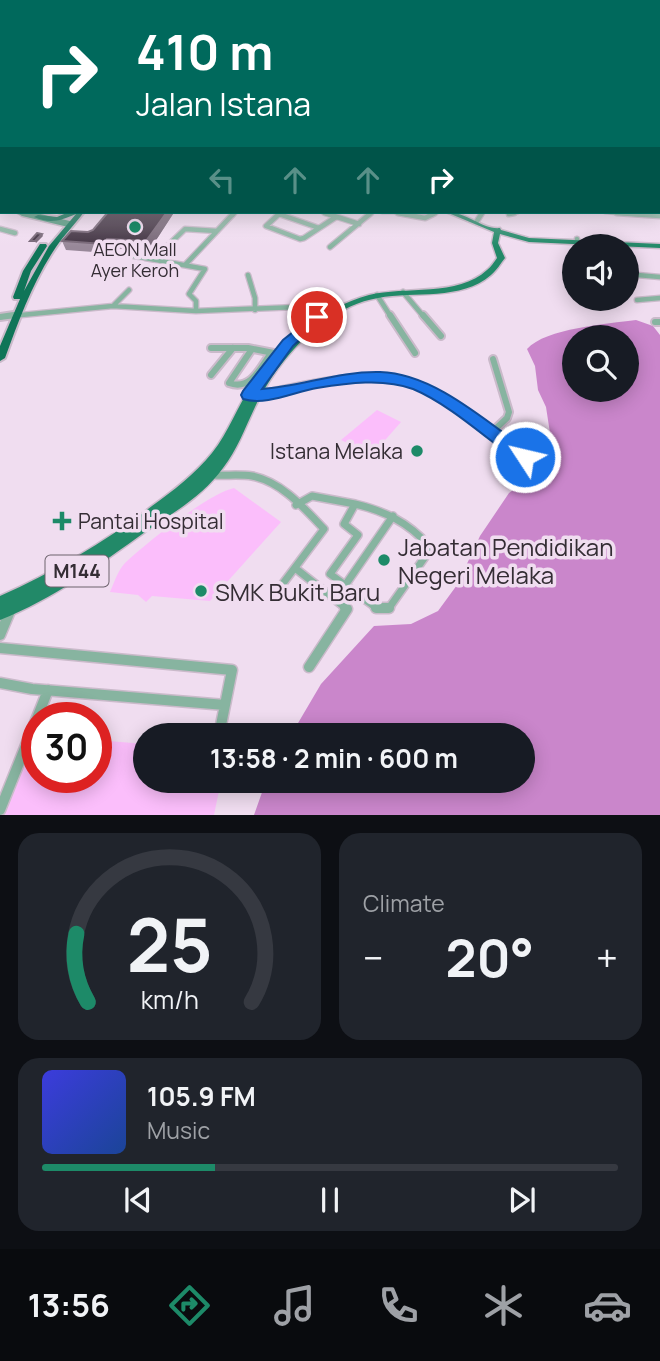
<!DOCTYPE html>
<meta charset="utf-8">
<style>
body{margin:0;font-family:Manrope,sans-serif;background:#20242c;color:#f1f3f6;height:100vh;display:flex;flex-direction:column;font-size:26px;white-space:nowrap}
*{box-sizing:border-box;margin:0}
p{font-size:23px;color:#9ea1a6}
.icon{flex:none;width:38px;height:38px;fill:none;stroke:currentColor;stroke-width:2;stroke-linecap:round;stroke-linejoin:round}
.map{position:relative;height:815px;overflow:hidden}
.sheet{display:flex;flex-direction:column;gap:18px;padding:18px;background:#0d0f14;flex:1}
.sheet>*{flex:none}
.guide{position:absolute;left:0px;top:0px;width:662px;height:214px;box-shadow:0 4px 18px #0003;background:#00695c;color:#fff;overflow:hidden}
.tools{position:absolute;left:562px;top:234px;display:grid;gap:14px}
.tools a{display:grid;place-items:center;width:77px;height:77px;border-radius:50%;background:#171b24;box-shadow:0 4px 18px #0003;font-size:35px}
.speed{position:absolute;left:21px;top:702px;display:flex;gap:14px;font-size:35px;font-weight:700;text-align:center}
.speed>*{display:grid;place-content:center;width:91px;height:91px;border-radius:50%;background:#171b24;box-shadow:0 4px 18px #0003;line-height:1}
.speed .limit{border:10px solid #d22;background:#fff;color:#111}
.pin{position:absolute;display:grid;place-items:center;width:60px;height:60px;color:#fff;margin:-30px;border:4px solid #fff;border-radius:50%;box-shadow:0 2px 7px #0007}
.me{position:absolute;width:77px;margin:-38px;rotate:305deg;stroke-linejoin:round;filter:drop-shadow(0 0 5px #0008)}
.turn{display:flex;align-items:center;gap:24px;height:147px;padding:0 21px;font-size:32px}
.turn .icon{width:91px;height:91px;stroke-width:2.5}
.turn b{display:block;font-size:49px;line-height:60px}
.lanes{display:flex;align-items:center;height:66px;padding:0 21px;background:#0003;justify-content:center;gap:35px;direction:ltr}
.lanes .off{opacity:.35}
.big{font-size:52px;font-weight:700;line-height:1.1}
.sheet .widget{flex:1;display:flex;flex-direction:column;justify-content:center;gap:10px;min-width:0;padding:0 24px;border-radius:21px;background:#20242c}
.sheet .dial{align-items:center;gap:0}
.dial svg{height:182px;overflow:visible;fill:none;stroke:#363941;stroke-width:7;stroke-linecap:round;text-anchor:middle}
.dial text{fill:#f1f3f6;stroke:none}
.song{display:flex;align-items:center;gap:21px}
.cover{width:84px;height:84px;border-radius:10px;background:linear-gradient(135deg,hsl(240 70% 55%),hsl(220 70% 35%))}
.played{height:7px;border-radius:4px;background:linear-gradient(90deg,#1d8a68 30%,#363941 30%)}
.keys{display:flex;justify-content:space-around;direction:ltr}
.heat{display:flex;justify-content:space-between;align-items:center;font-size:38px;direction:ltr}
.sheet .tiles{flex:1;display:grid;gap:18px;grid-template-columns:1fr 1fr}
.widget:last-child{grid-column:span 2}
.trip{position:absolute;left:133px;top:723px;width:402px;height:70px;border-radius:35px;background:#171b24;box-shadow:0 4px 18px #0003;font-weight:700;line-height:70px;text-align:center}
.tabs{display:flex;height:112px;justify-content:space-around;align-items:center;background:#090b0e;color:#9ea1a6}
.tabs .icon{width:49px;height:49px}
.tabs .selected{color:#1d8a68}
.tabs b{font-size:32px;color:#f1f3f6}
.map>svg:first-child{display:block}
</style>
<div class="map">
<svg width="660" height="815" viewBox="0 0 660 815">
<rect width="100%" height="100%" fill="#f0ddf0"/>
<path fill="#fbbefb" d="M377 410 401 422 372 455 341 440Z
M234 488 281 522 210 601 152 596 146 602 138 595 110 592C114 583 118 570 125 563 146 543 208 494 234 488Z
M96 740 145 744V780L221 781 214 815H5L25 765 37 766V777H96Z"/>
<path fill="#ca86cb" fill-rule="evenodd" d="M636 320 653 326 660 335V815H254L266 781 523 780V735H291L321 684 374 626 411 624 438 611 457 585 480 536 509 493 528 479 540 462 550 433 546 407 538 390 535 366 527 349C546 328 607 324 636 320ZM574 338H626V390H574Z"/>
<g fill="none" stroke-linecap="round" stroke-linejoin="round">
<defs>
<path id="street-far4" d="M322 212 330 215
M382 212H396
M394 212 407 215
M605 212 641 215
M509 214 518 212
M233 215 235 212
M278 215H281
M369 215 372 212
M432 215 437 212
M481 215 483 212"/>
<path id="street-far3" d="M325 213 359 224
M398 213 425 218 435 213
M617 213 660 216
M509 214 514 213
M477 221 482 213
M319 228 279 214 266 226 300 239 304 238 336 217
M0 229 15 233
M577 239 579 247
M330 247 371 213
M129 255 205 269 189 294 196 301V311
M154 259 185 229 217 231
M185 265 234 213
M626 274 660 277
M248 275 255 298V310
M403 292 424 317
M377 295 391 317
M637 300 660 298
M113 306 129 290
M1 317 113 306 196 311 322 306 335 311"/>
<path id="street-far2" d="M390 315 415 353
M423 315 441 336
M0 317 14 315
M655 322H660
M211 348H248L279 354
M252 349 229 383C251 391 260 368 271 353
M211 375 233 348
M254 396C302 386 367 368 414 384 446 395 482 427 509 446
M491 433 507 418 509 412 493 359"/>
<path id="street-far1" d="M507 444 525 457 526 463
M212 475C225 476 239 474 252 476 282 482 304 508 324 529L275 594
M355 504C384 511 408 522 428 545L427 554 389 608 378 609 330 574 358 535 344 524Z
M296 505 312 496 355 504
M295 568 347 609
M346 584 393 516"/>
<path id="street" d="M376 608H389
M0 635 10 611
M0 648 232 670 219 735
M309 667 347 609 345 608
M0 683 32 689 225 705
M37 718 48 690
M0 810 37 718"/>
<path id="secondary-far1" d="M19 212 30 215"/>
<path id="secondary" d="M23 213 69 224"/>
<path id="primary" d="M446 212C465 211 483 230 500 228L501 230 529 238 660 244V248L529 242 500 234 498 243 505 258C500 264 497 270 491 275 461 301 415 291 378 298 359 301 341 310 325 321 295 343 271 374 255 407 245 428 237 450 223 468 203 496 173 513 145 532 99 565 53 599 0 620V596C54 572 105 542 152 506 173 491 195 474 212 453 229 432 237 406 253 384H259C286 343 320 308 369 295 405 286 458 297 487 270 491 267 494 262 497 258L492 243 494 232Z"/>
<path id="highway" d="M69 212H84C75 224 65 234 56 247 33 281 19 320 5 358L0 361V346L20 299H14L13 297 23 271 40 244H46L47 246 31 271 24 291 49 246 76 214C60 221 50 224 34 217L38 215 57 217Z"/>
</defs>
<use href="#street-far4" stroke="#cabaca" stroke-width="5"/>
<use href="#street-far3" stroke="#cabaca" stroke-width="7"/>
<use href="#street-far2" stroke="#cabaca" stroke-width="10"/>
<use href="#street-far1" stroke="#cabaca" stroke-width="10"/>
<use href="#street" stroke="#cabaca" stroke-width="13"/>
<use href="#secondary-far1" stroke="#cabaca" stroke-width="6"/>
<use href="#secondary" stroke="#cabaca" stroke-width="9"/>
<use href="#primary" stroke="#cabaca" stroke-width="3"/>
<use href="#highway" stroke="#cabaca" stroke-width="4"/>
<use href="#street-far4" stroke="#87b4a0" stroke-width="3.5"/>
<use href="#street-far3" stroke="#87b4a0" stroke-width="4.5"/>
<use href="#street-far2" stroke="#87b4a0" stroke-width="6"/>
<use href="#street-far1" stroke="#87b4a0" stroke-width="7"/>
<use href="#street" stroke="#87b4a0" stroke-width="10"/>
<use href="#secondary-far1" stroke="#549b80" stroke-width="4.5"/>
<use href="#secondary" stroke="#549b80" stroke-width="6"/>
<use href="#primary" fill="#228968" fill-rule="evenodd"/>
<use href="#highway" fill="#0f7558" fill-rule="evenodd"/>
</g>
<path fill="#988899" d="M108 212H172L173 214 149 251 110 248 107 253 66 250 62 241 93 230Z"/>
<path fill="#766676" d="M167 212H172L173 214 149 251 146 241Z
M42 234 43 236 36 243 35 241Z
M107 239 110 248 107 253 104 244Z"/>
<path fill="#413342" stroke="#766676" stroke-width="2" d="M108 212H167L146 241 107 239 104 244 62 241 71 231 88 232 93 230Z
M37 233 42 234 35 241H30Z"/>
<linearGradient id="sky" x2="0" y2="1"><stop stop-color="#72c2d0"/><stop offset="0.54" stop-color="#f8f0f8"/><stop offset="1" stop-color="#f8f0f8" stop-opacity="0"/></linearGradient>
<rect width="660" height="247" fill="url(#sky)"/>
<path fill="#1a73e8" stroke="#114b97" stroke-width="2" d="M317 313 322 315V320L293 346 262 389C302 386 339 371 380 372 434 373 488 423 531 453L534 457 531 462H519C487 439 449 404 413 389 384 378 347 383 317 388 294 392 266 406 243 399L241 395 243 391 283 340Z"/>
<g fill="#1d8a68" stroke="#f0ddf0" stroke-width="2.5">
<circle cx="135" cy="227" r="7"/>
<circle cx="417" cy="451" r="7"/>
<path d="M58.5 510.5h7v7h7v7h-7v7h-7v-7h-7v-7h7z"/>
<circle cx="384" cy="560" r="7"/>
<circle cx="201" cy="591" r="7"/>
</g>
<g text-anchor="middle" dominant-baseline="central" stroke-width="7" stroke-linejoin="round" paint-order="stroke">
<g font-size="18" fill="#342d34" stroke="#f0ddf0">
<text x="135" y="249">AEON Mall<tspan x="135" dy="21">Ayer Keroh</tspan></text>
</g>
<rect fill="#f0ddf0" stroke="#6c626c" stroke-width="2" x="45.5" y="555.5" width="63" height="31" rx="5"/>
<g font-size="19" font-weight="bold" fill="#342d34">
<text x="77" y="571">M144</text>
</g>
<g font-size="21" fill="#342d34" stroke="#f0ddf0" text-anchor="end">
<text x="403" y="451">Istana Melaka</text>
<text x="78" y="521" text-anchor="start">Pantai Hospital</text>
</g>
<g font-size="24" fill="#342d34" stroke="#f0ddf0" text-anchor="start">
<text x="398" y="546">Jabatan Pendidikan<tspan x="398" dy="28">Negeri Melaka</tspan></text>
<text x="215" y="591">SMK Bukit Baru</text>
</g>
</g>
</svg>
<div class="tools">
<a><svg class="icon" aria-label="sound" viewBox="0 0 24 24"><path d="M4 9h4l5-4v14l-5-4H4zM17 9q2 3 0 6"/></svg></a>
<a><svg class="icon" aria-label="search" viewBox="0 0 24 24"><circle cx="10" cy="10" r="6"/><path d="M15 15l6 6"/></svg></a>
</div>
<div class="speed"><div class="limit">30</div></div>
<div class="pin" style="left:317px;top:317px;background:#d93025"><svg class="icon" aria-label="arrive" viewBox="0 0 24 24"><path d="M6 21V4h12l-3 4 3 4H6"/></svg></div>
<svg class="me" style="left:525px;top:457px" viewBox="-20 -20 40 40"><circle r="17" fill="#1a73e8" stroke="#fff" stroke-width="3"/><path d="M0-11L8 9 0 5-8 9z" fill="#fff"/></svg>
<div class="trip">13:58 · 2 min · 600 m</div>
<div class="guide">
<div class="turn"><svg class="icon" aria-label="right" viewBox="0 0 24 24"><path d="M7 20v-9h11M14 6l5 5-5 5"/></svg><div><b>410 m</b>Jalan Istana</div></div>
<div class="lanes"><svg class="icon off" aria-label="left" viewBox="0 0 24 24"><path d="M17 20v-9H6M10 6l-5 5 5 5"/></svg><svg class="icon off" aria-label="ahead" viewBox="0 0 24 24"><path d="M12 20V5M6 11l6-6 6 6"/></svg><svg class="icon off" aria-label="ahead" viewBox="0 0 24 24"><path d="M12 20V5M6 11l6-6 6 6"/></svg><svg class="icon" aria-label="right" viewBox="0 0 24 24"><path d="M7 20v-9h11M14 6l5 5-5 5"/></svg></div>
</div>
</div>
<section class="sheet">
<div class="tiles">
<div class="widget dial"><svg viewBox="0 0 100 80">
<path d="M14 69A42 42 0 1 1 86 69"/>
<path d="M14 69A42 42 0 0 1 9 39" stroke="#1d8a68"/>
<text x="50" y="56" font-size="32" font-weight="700">25</text>
<text x="50" y="72" font-size="11">km/h</text>
</svg></div>
<div class="widget"><p>Climate</p>
<div class="heat"><a>−</a><b class="big">20°</b><a>+</a></div>
</div>
<div class="widget">
<div class="song"><i class="cover"></i><div><b>105.9 FM</b><p>Music</p></div></div>
<div class="played"></div>
<div class="keys"><svg class="icon" aria-label="previous" viewBox="0 0 24 24"><path d="M18 5L8 12l10 7zM5 5v14"/></svg><svg class="icon" aria-label="pause" viewBox="0 0 24 24"><path d="M8 5v14M16 5v14"/></svg><svg class="icon" aria-label="next" viewBox="0 0 24 24"><path d="M6 5l10 7-10 7zM19 5v14"/></svg></div>
</div>
</div>
</section>
<nav class="tabs">
<b>13:56</b>
<svg class="icon selected" aria-label="directions" viewBox="0 0 24 24"><path d="M12 3l9 9-9 9-9-9zM9 14v-3h6M13 9l2 2-2 2"/></svg>
<svg class="icon" aria-label="music" viewBox="0 0 24 24"><path d="M9 18V5l10-2v13"/><circle cx="6" cy="18" r="3"/><circle cx="16" cy="16" r="3"/></svg>
<svg class="icon" aria-label="phone" viewBox="0 0 24 24"><path d="M5 4h4l2 5-3 2q2 4 5 5l2-3 5 2v4C11 20 4 13 5 4z"/></svg>
<svg class="icon" aria-label="climate" viewBox="0 0 24 24"><path d="M12 3v18M4 7l16 10M4 17L20 7"/></svg>
<svg class="icon" aria-label="car" viewBox="0 0 24 24"><path d="M5 17H2v-5l4-1 3-4h7l3 4 3 1v5h-3M9 17h6M6 11h13"/><circle cx="7" cy="17" r="2"/><circle cx="17" cy="17" r="2"/></svg>
</nav>
